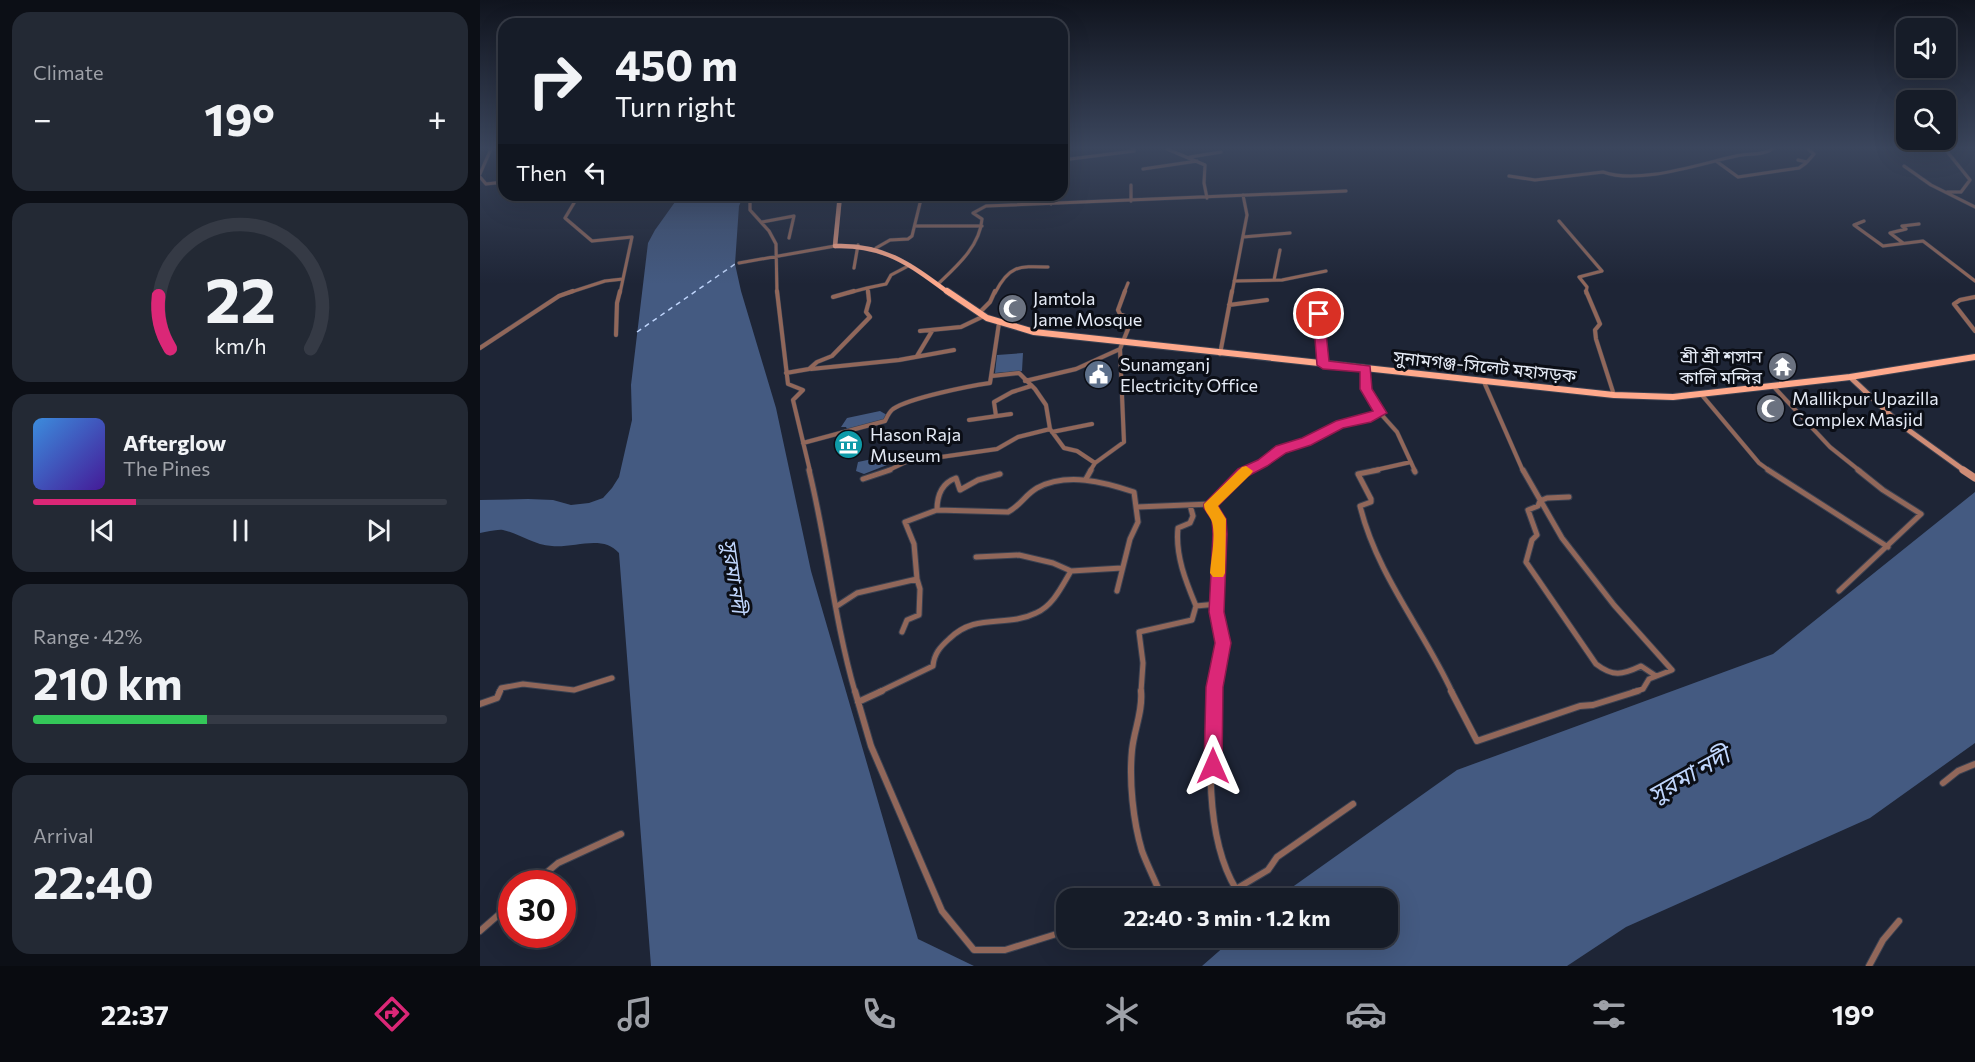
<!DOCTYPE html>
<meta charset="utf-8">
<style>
body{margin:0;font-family:Commissioner,"Noto Sans Bengali",sans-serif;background:#232934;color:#f1f3f6;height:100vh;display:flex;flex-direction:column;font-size:22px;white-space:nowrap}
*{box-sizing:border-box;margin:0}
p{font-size:20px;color:#9ea1a8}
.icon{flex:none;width:33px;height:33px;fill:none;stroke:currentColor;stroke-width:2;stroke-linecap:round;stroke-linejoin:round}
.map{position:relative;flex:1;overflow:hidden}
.drawer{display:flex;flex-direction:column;gap:12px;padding:12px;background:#0c0f16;width:480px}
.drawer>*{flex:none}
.banner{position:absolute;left:18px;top:18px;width:570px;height:183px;border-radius:18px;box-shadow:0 6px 24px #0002,0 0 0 2px #353a45;background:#161c28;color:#f1f3f6;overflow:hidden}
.buttons{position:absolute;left:1416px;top:18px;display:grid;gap:12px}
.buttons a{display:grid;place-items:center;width:60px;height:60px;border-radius:12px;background:#161c28;box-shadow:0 6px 24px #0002,0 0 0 2px #353a45;font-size:30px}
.speed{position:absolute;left:18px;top:870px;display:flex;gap:12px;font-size:30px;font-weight:700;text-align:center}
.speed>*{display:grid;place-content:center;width:78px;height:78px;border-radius:50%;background:#161c28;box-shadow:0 6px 24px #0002,0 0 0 2px #353a45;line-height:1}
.speed .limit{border:9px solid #d22;background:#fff;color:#111}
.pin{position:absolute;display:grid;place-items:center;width:51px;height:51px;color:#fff;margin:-26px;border:3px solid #fff;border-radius:50%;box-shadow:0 2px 6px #0007}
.me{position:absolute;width:66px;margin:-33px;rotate:0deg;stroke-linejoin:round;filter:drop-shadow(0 0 4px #0008)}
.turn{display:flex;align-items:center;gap:21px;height:126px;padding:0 18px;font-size:27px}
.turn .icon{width:78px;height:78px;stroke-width:2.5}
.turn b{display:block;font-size:42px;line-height:51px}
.then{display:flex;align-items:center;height:57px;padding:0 18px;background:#0003;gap:12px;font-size:22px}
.big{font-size:45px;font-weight:700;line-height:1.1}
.drawer .widget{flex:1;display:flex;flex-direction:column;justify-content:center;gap:9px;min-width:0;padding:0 21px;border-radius:18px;background:#232934}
.drawer .dial{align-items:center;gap:0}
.dial svg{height:156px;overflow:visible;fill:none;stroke:#353a45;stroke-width:7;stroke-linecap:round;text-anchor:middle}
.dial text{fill:#f1f3f6;stroke:none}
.song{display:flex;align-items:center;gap:18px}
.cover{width:72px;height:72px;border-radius:9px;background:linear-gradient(135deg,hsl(210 70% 55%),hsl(260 70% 35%))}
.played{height:6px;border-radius:3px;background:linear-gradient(90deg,#db2777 25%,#353a45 25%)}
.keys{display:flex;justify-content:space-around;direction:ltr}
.heat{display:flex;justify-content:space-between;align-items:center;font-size:33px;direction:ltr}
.charge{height:9px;border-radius:4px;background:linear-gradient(90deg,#34c759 42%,#353a45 0)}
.trip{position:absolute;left:576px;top:888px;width:342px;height:60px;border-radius:18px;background:#161c28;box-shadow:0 6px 24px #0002,0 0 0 2px #353a45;font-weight:700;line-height:60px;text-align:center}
.tabs{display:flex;height:96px;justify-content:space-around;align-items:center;background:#090b10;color:#9ea1a8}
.tabs .icon{width:42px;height:42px}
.tabs .selected{color:#db2777}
.tabs b{font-size:27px;color:#f1f3f6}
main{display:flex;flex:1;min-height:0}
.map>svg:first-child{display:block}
</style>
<main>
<section class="drawer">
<div class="widget"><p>Climate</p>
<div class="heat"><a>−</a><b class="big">19°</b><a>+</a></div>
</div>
<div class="widget dial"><svg viewBox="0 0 100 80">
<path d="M14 69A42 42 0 1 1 86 69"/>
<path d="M14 69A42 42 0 0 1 8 42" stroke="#db2777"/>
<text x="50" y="56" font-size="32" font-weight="700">22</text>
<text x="50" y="72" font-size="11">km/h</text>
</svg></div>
<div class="widget">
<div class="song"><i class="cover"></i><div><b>Afterglow</b><p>The Pines</p></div></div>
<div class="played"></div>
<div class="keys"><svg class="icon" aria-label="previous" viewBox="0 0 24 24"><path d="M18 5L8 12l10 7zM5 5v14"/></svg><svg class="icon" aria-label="pause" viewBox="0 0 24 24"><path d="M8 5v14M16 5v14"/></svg><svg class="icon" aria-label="next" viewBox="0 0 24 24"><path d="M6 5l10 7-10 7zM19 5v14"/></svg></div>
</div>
<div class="widget"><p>Range · 42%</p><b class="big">210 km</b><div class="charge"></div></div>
<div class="widget"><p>Arrival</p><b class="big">22:40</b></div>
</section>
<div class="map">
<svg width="1495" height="966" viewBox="0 0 1495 966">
<rect width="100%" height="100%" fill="#1e2536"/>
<path fill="#445a81" d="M200 195H264L259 206 255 264 261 291 296 408 331 571 438 939 494 966H171L139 553C123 534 95 548 72 546 53 545 41 534 23 530 17 529 7 532 0 533V500L48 499 73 500 91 505 109 503 123 498 132 488 139 477 152 420 151 385 168 243 175 230Z
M543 353 542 371 515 373 517 355Z
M400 411 407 415 403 421 368 431 366 427H361L367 418Z
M397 458H407V465L384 474 376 471 378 462Z
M1495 492V743L1390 818 1146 927 1087 966H722L754 938H908V898H797L977 770 1293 654Z"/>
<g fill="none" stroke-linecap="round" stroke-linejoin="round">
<path stroke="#c0d6fd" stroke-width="1.5" stroke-dasharray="5 4.5" stroke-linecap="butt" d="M157 332 255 264"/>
<defs>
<path id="minor-far3" d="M687 149 725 165 724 183 727 198
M1465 149 1490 180 1481 192H1467
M710 157 741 152
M582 160 654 151 653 149
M1318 160 1327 162 1334 154 1328 149
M1236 161 1258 177 1319 168 1326 163
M1424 166 1451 185 1495 207
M663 169 717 161
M0 174 11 149
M1029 176 1055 180 1123 172C1159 185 1219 164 1256 156 1268 153 1283 156 1292 149
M0 177 6 184 24 182
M651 185V201
M94 195V203L85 218 112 241 152 237 143 279
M270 195V210L289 231 296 244 297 293
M325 199 359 195
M571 204 572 195
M1079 221 1122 271 1099 277 1107 287 1106 293
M1384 221 1374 225 1403 246 1443 241 1495 281
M282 222 314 216 309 238
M436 226H502
M763 237 810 233
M1423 243 1410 233 1426 229 1422 226 1439 224
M396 248 410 240 428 239 432 236 442 195
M259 263 355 246
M374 268 378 245
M794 280 800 250
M754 281 802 280 846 271
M458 284C477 266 500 246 502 219L493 213 506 206 866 191
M88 293 125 281 143 279 140 293
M368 293 387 288
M388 293 387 288 406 284 411 275 430 265
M515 293C529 265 539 266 568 267
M644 293 648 283
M752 293 767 215 763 195"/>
<path id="minor-far2" d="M297 291 308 384 323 390 313 400 330 471
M1106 291 1120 324 1115 330 1116 339 1134 395
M353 297 374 291
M1495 297 1480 300 1474 304 1495 331
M749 305 787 300
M499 313 510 302 515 291
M839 313 843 365
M440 331 481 327 504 316
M136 335 137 303 140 291
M0 348 79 296 93 291
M740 354 752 291
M437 356 452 331
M331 369 419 360 474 350
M306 373 329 369 337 362 352 356 390 317 386 312 389 301 388 291
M512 376 539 373 555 389 566 405 570 429 584 448 597 451 615 463
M545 381 596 369 640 349 652 319 640 314 638 310 645 291
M1004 382 1043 471
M1293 386 1350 447 1380 471
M1221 394 1279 463 1290 471
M900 413 917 432 935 471
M516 416 514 402 532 392 551 386
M489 420 531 414
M572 432 612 424
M323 443 405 421C407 417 409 412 413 409 429 398 489 386 510 383L519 323
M407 471 426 462 517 449 538 437 570 429
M610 471 615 463 644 442 640 349
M765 471 783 463 801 450 827 442 860 424 887 419 900 413 886 389V369
M891 471 931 462"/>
<path id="minor-far1" d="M329 470C347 543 354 619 375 692
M898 470 878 474 891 499V502L880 506C897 575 943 629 972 692
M934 470 935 472
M1043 470 1082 538 1134 605 1192 670 1169 679 1163 689 1153 692
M1288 470 1408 547
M383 479 410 470
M606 479 611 470
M1089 497 1067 498 1060 501 1058 506 1048 510 1057 535 1052 540 1046 562 1116 664C1133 677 1142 675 1161 666L1176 676
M710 505 713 516 710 523 698 528C695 555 706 582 716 606
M657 507 731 504
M457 510C457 496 462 483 476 478L480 490 498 480 520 474
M496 557 539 555 573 563 591 571 642 568
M437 579 434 544 425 522 457 510 528 512C540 506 546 494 557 488 587 472 624 482 654 492L658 522 650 539 637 591
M1359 591 1441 514 1403 490 1378 470
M357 606 377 593 437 579 440 589 439 615 427 620 422 632
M19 692 21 688 43 684 94 690 132 678
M399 692 453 666C454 654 460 647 469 639 496 612 526 628 556 613 573 606 582 586 591 571
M661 692 663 663 659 632 712 620 716 606 737 604
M735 692 743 636 737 597 740 525 731 504 763 472 769 470"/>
<path id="minor" d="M375 691 391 746 462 911 494 950H525L586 931
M661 691C663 711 654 730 652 750 649 781 653 821 662 851 668 867 676 882 682 898
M735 691C729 751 724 836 756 889
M971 691 997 741 1100 706 1113 705 1158 691
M378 702 402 691
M0 704 17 698 20 691
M1463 783 1478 771 1495 764
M53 884 78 863 141 834
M749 898 756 889 788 870 797 857 873 804
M0 931 32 903
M1389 966 1403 940 1419 921"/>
<path id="secondary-far2" d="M355 246 360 195"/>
<path id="secondary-far1" d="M1370 377 1420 424 1485 471"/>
<path id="secondary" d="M1483 470 1495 478"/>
<path id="primary-far1" d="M355 246C404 244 431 265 469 293"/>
<path id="primary" d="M467 291 507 318 554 332 1134 395 1193 397 1370 377 1495 357"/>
</defs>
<use href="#minor-far3" stroke="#3a4151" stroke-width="4"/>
<use href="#minor-far2" stroke="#3a4151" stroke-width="5"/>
<use href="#minor-far1" stroke="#3a4151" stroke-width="7"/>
<use href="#minor" stroke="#3a4151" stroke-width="8"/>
<use href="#secondary-far2" stroke="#3a4151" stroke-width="5"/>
<use href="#secondary-far1" stroke="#3a4151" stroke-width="7"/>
<use href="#secondary" stroke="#3a4151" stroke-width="8"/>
<use href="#primary-far1" stroke="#3a4151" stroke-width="5"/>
<use href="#primary" stroke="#3a4151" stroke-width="8"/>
<use href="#minor-far3" stroke="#91675a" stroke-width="3"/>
<use href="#minor-far2" stroke="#91675a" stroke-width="4"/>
<use href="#minor-far1" stroke="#91675a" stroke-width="5"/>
<use href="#minor" stroke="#91675a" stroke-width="6"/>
<use href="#secondary-far2" stroke="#cf8c76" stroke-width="4.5"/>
<use href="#secondary-far1" stroke="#cf8c76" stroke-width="5"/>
<use href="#secondary" stroke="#cf8c76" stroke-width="7"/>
<use href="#primary-far1" stroke="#ffa98c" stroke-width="4.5"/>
<use href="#primary" stroke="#ffa98c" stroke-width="6"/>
</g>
<linearGradient id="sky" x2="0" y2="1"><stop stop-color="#10141e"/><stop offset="0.52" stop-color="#3b465d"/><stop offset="1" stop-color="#3b465d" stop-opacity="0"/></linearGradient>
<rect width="1495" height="284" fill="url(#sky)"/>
<path fill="#db2777" stroke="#8e194d" stroke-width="1.5" d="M839 310 844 314 849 361 890 366 892 389 907 413 891 422 863 428 831 445 806 453 787 466 768 476 738 506 746 519 747 534 744 612 751 643 743 687 742 766 740 772 733 774 727 772 724 766 726 687 735 643 729 612 733 534 732 520 724 508V504L758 469 778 460 796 446 822 438 856 421 893 411 880 389V372L843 369 837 365 833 314Z"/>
<path fill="#f59e0b" d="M766 466 773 471 771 474 738 506 746 519 745 573 743 577H733L730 573C731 558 736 537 732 522 730 515 724 512 724 504L762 467Z"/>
<defs>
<symbol id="mosque-disc" viewBox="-11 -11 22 22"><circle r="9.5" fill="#6b7280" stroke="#0b0e16"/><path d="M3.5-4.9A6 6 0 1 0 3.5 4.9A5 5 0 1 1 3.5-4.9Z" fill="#fff"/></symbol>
<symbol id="temple-disc" viewBox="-11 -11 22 22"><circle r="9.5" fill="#6b7280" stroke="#0b0e16"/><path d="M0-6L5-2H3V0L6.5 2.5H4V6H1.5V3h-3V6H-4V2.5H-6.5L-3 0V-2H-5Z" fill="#fff"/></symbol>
<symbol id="civic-disc" viewBox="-11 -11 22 22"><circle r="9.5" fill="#5c6f8a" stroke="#0b0e16"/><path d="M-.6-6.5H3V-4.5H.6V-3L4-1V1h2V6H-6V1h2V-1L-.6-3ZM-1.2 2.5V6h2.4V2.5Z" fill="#fff"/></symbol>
<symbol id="museum-disc" viewBox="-11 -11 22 22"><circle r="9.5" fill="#0f9aa8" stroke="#0b0e16"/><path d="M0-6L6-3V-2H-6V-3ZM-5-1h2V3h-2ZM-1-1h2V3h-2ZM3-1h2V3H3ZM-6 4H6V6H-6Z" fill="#fff"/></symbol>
</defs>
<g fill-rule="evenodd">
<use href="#mosque-disc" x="516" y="292" width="33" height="33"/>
<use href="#temple-disc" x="1286" y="350" width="33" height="33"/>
<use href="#civic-disc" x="602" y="358" width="33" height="33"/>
<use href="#mosque-disc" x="1274" y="392" width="33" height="33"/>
<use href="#museum-disc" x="352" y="428" width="33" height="33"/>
</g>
<g text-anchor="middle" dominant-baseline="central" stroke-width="6" stroke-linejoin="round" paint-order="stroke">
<g font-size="18" fill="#e5ebf6" stroke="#0b0e16" text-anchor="start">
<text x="553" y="298">Jamtola<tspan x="553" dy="21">Jame Mosque</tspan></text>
<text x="1282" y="356" text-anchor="end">শ্রী শ্রী শসান<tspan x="1282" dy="21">কালি মন্দির</tspan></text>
<text x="640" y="364">Sunamganj<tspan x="640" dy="21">Electricity Office</tspan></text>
<text x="1312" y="398">Mallikpur Upazilla<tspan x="1312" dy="21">Complex Masjid</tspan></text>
<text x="390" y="434">Hason Raja<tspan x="390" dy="21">Museum</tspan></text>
</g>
<g font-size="18" fill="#e5ebf6" stroke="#0b0e16">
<text transform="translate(1005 366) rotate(6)">সুনামগঞ্জ-সিলেট মহাসড়ক</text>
</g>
<g font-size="20" font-style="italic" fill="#c0d6fd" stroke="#0b0e16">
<text transform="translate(255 576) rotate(82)">সুরমা নদী</text>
</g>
<g font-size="24" font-style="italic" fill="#c0d6fd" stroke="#0b0e16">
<text transform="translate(1208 774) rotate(-29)">সুরমা নদী</text>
</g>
</g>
</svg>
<div class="buttons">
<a><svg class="icon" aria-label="sound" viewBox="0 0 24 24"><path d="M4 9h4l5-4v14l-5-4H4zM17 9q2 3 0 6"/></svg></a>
<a><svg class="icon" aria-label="search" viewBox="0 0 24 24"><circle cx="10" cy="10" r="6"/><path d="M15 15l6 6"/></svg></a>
</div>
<div class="speed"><div class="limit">30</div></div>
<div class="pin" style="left:839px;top:314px;background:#d93025"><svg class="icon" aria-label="arrive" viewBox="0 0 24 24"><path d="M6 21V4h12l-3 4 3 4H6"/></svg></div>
<svg class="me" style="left:733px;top:766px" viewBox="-20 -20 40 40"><path d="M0-17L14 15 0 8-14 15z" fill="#db2777" stroke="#fff" stroke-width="4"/></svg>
<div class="trip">22:40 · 3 min · 1.2 km</div>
<div class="banner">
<div class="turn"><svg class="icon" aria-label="right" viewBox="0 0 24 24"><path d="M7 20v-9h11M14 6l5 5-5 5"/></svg><div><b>450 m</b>Turn right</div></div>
<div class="then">Then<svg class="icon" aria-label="left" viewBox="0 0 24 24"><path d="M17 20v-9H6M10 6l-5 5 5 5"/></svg></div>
</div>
</div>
</main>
<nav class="tabs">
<b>22:37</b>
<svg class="icon selected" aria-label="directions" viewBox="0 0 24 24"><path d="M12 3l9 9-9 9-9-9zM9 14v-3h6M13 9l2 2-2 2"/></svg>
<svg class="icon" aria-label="music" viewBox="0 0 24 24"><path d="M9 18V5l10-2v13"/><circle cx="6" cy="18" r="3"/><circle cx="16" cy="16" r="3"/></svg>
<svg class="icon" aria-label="phone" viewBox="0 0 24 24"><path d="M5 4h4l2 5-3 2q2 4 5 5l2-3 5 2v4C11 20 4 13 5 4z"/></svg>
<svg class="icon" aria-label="climate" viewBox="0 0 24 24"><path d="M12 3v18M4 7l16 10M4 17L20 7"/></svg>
<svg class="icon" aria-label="car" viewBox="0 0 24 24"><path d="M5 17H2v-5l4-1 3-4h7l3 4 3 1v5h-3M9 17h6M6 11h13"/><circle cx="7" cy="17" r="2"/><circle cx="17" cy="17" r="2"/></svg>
<svg class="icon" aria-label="filters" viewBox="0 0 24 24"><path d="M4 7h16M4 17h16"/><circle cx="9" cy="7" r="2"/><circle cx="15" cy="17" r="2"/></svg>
<b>19°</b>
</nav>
